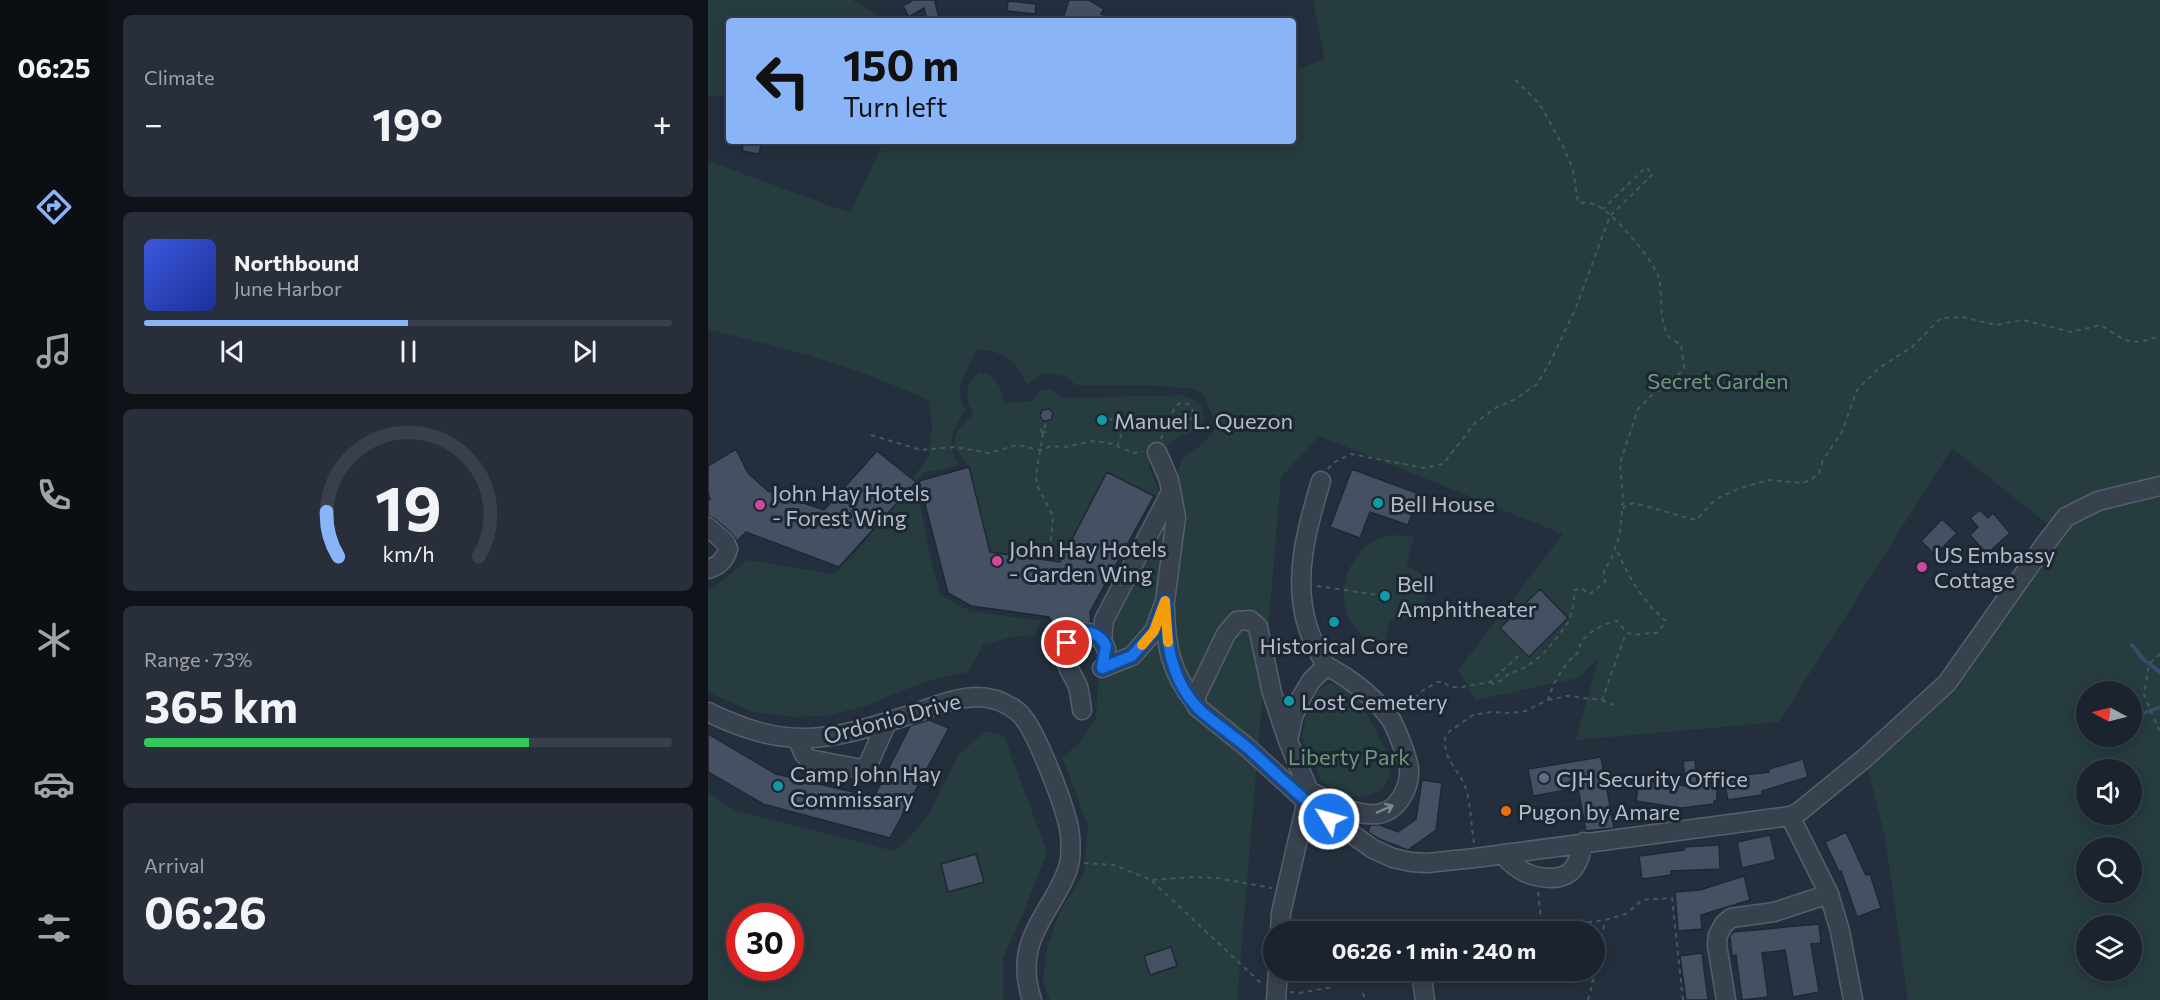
<!DOCTYPE html>
<meta charset="utf-8">
<style>
body{margin:0;font-family:Commissioner,sans-serif;background:#282f3a;color:#f1f3f6;height:100vh;display:flex;flex-direction:column;font-size:22px;white-space:nowrap}
*{box-sizing:border-box;margin:0}
p{font-size:20px;color:#a0a4aa}
.icon{flex:none;width:33px;height:33px;fill:none;stroke:currentColor;stroke-width:2;stroke-linecap:round;stroke-linejoin:round}
.map{position:relative;flex:1;overflow:hidden}
.drawer{display:flex;flex-direction:column;gap:15px;padding:15px;background:#0f1319;width:600px}
.drawer>*{flex:none}
.hud{position:absolute;left:18px;top:18px;width:570px;height:126px;border-radius:6px;box-shadow:0 3px 15px #0003,0 0 0 2px #39404a;background:#8ab4f8;color:#111;overflow:hidden}
.needle{width:39px;rotate:277deg}
.buttons{position:absolute;left:1368px;top:681px;display:grid;gap:12px}
.buttons a{display:grid;place-items:center;width:66px;height:66px;border-radius:50%;background:#1b232e;box-shadow:0 3px 15px #0003,0 0 0 2px #39404a;font-size:30px}
.speed{position:absolute;left:18px;top:903px;display:flex;gap:12px;font-size:30px;font-weight:700;text-align:center}
.speed>*{display:grid;place-content:center;width:78px;height:78px;border-radius:50%;background:#1b232e;box-shadow:0 3px 15px #0003,0 0 0 2px #39404a;line-height:1}
.speed .limit{border:9px solid #d22;background:#fff;color:#111}
.pin{position:absolute;display:grid;place-items:center;width:51px;height:51px;color:#fff;margin:-26px;border:3px solid #fff;border-radius:50%;box-shadow:0 2px 6px #0007}
.me{position:absolute;width:66px;margin:-33px;rotate:307deg;stroke-linejoin:round;filter:drop-shadow(0 0 4px #0008)}
.turn{display:flex;align-items:center;gap:21px;height:126px;padding:0 18px;font-size:27px}
.turn .icon{width:78px;height:78px;stroke-width:2.5}
.turn b{display:block;font-size:42px;line-height:51px}
.big{font-size:45px;font-weight:700;line-height:1.1}
.drawer .widget{flex:1;display:flex;flex-direction:column;justify-content:center;gap:9px;min-width:0;padding:0 21px;border-radius:9px;background:#282f3a}
.drawer .dial{align-items:center;gap:0}
.dial svg{height:156px;overflow:visible;fill:none;stroke:#39404a;stroke-width:7;stroke-linecap:round;text-anchor:middle}
.dial text{fill:#f1f3f6;stroke:none}
.song{display:flex;align-items:center;gap:18px}
.cover{width:72px;height:72px;border-radius:9px;background:linear-gradient(135deg,hsl(230 70% 55%),hsl(230 70% 35%))}
.played{height:6px;border-radius:3px;background:linear-gradient(90deg,#8ab4f8 50%,#39404a 50%)}
.keys{display:flex;justify-content:space-around;direction:ltr}
.heat{display:flex;justify-content:space-between;align-items:center;font-size:33px;direction:ltr}
.charge{height:9px;border-radius:4px;background:linear-gradient(90deg,#34c759 73%,#39404a 0)}
.trip{position:absolute;left:555px;top:921px;width:342px;height:60px;border-radius:30px;background:#1b232e;box-shadow:0 3px 15px #0003,0 0 0 2px #39404a;font-weight:700;line-height:60px;text-align:center}
main{display:flex;flex:1;min-height:0}
.tab-bar{display:flex;flex-direction:column;width:108px;justify-content:space-around;align-items:center;background:#0b0e12;color:#a0a4aa}
.tab-bar .icon{width:42px;height:42px}
.tab-bar .selected{color:#8ab4f8}
.tab-bar b{font-size:27px;color:#f1f3f6}
.map>svg:first-child{display:block}
</style>
<main>
<nav class="tab-bar">
<b>06:25</b>
<svg class="icon selected" aria-label="directions" viewBox="0 0 24 24"><path d="M12 3l9 9-9 9-9-9zM9 14v-3h6M13 9l2 2-2 2"/></svg>
<svg class="icon" aria-label="music" viewBox="0 0 24 24"><path d="M9 18V5l10-2v13"/><circle cx="6" cy="18" r="3"/><circle cx="16" cy="16" r="3"/></svg>
<svg class="icon" aria-label="phone" viewBox="0 0 24 24"><path d="M5 4h4l2 5-3 2q2 4 5 5l2-3 5 2v4C11 20 4 13 5 4z"/></svg>
<svg class="icon" aria-label="climate" viewBox="0 0 24 24"><path d="M12 3v18M4 7l16 10M4 17L20 7"/></svg>
<svg class="icon" aria-label="car" viewBox="0 0 24 24"><path d="M5 17H2v-5l4-1 3-4h7l3 4 3 1v5h-3M9 17h6M6 11h13"/><circle cx="7" cy="17" r="2"/><circle cx="17" cy="17" r="2"/></svg>
<svg class="icon" aria-label="filters" viewBox="0 0 24 24"><path d="M4 7h16M4 17h16"/><circle cx="9" cy="7" r="2"/><circle cx="15" cy="17" r="2"/></svg>
</nav>
<section class="drawer">
<div class="widget"><p>Climate</p>
<div class="heat"><a>−</a><b class="big">19°</b><a>+</a></div>
</div>
<div class="widget">
<div class="song"><i class="cover"></i><div><b>Northbound</b><p>June Harbor</p></div></div>
<div class="played"></div>
<div class="keys"><svg class="icon" aria-label="previous" viewBox="0 0 24 24"><path d="M18 5L8 12l10 7zM5 5v14"/></svg><svg class="icon" aria-label="pause" viewBox="0 0 24 24"><path d="M8 5v14M16 5v14"/></svg><svg class="icon" aria-label="next" viewBox="0 0 24 24"><path d="M6 5l10 7-10 7zM19 5v14"/></svg></div>
</div>
<div class="widget dial"><svg viewBox="0 0 100 80">
<path d="M14 69A42 42 0 1 1 86 69"/>
<path d="M14 69A42 42 0 0 1 8 46" stroke="#8ab4f8"/>
<text x="50" y="56" font-size="32" font-weight="700">19</text>
<text x="50" y="72" font-size="11">km/h</text>
</svg></div>
<div class="widget"><p>Range · 73%</p><b class="big">365 km</b><div class="charge"></div></div>
<div class="widget"><p>Arrival</p><b class="big">06:26</b></div>
</section>
<div class="map">
<svg width="1452" height="1000" viewBox="0 0 1452 1000">
<rect width="100%" height="100%" fill="#242f3e"/>
<path fill="#263c3f" fill-rule="evenodd" d="M0 0H144L181 21H21V96H0Z
M605 0H1452V1000H1200L1177 836 1157 758 1239 683 1347 530 1244 448 1071 722 868 740 890 659 870 678 768 700 750 670 855 534 611 436 573 477 529 1000H342L335 981 339 947 353 909 376 874 380 826 354 757 370 745 388 719 390 685 400 645 402 600 469 475 475 457 492 446 506 431 505 416 495 394 485 389 439 385H368L357 376 336 373 318 385C309 358 294 351 268 349L252 387V397L257 410C245 434 236 438 251 465L215 473 208 482 221 553 233 595 262 611 333 621 324 637 307 636 275 645 260 672 230 678 190 692 160 705 119 716 83 717 43 711 0 692V589H4L39 560 126 574 154 545 192 498 221 455 224 425 221 401C151 367 75 348 0 329V161L142 213 176 141H585V70L617 60ZM1378 692H1424V736H1378ZM1378 770H1424V814H1378ZM1378 848H1424V892H1378ZM1378 926H1424V970H1378Z
M272 372C290 377 292 386 297 403L325 401C329 386 345 387 353 398L474 395C489 400 496 404 496 421L482 433 466 439 440 465 453 495 446 496 399 472 352 562 282 552 261 467 246 447 249 431 265 414C256 398 257 383 272 372Z
M682 535 706 536 698 565 713 574 719 588 716 606 702 618 683 619 675 647C670 645 663 643 659 639 625 617 631 567 661 544 667 540 675 538 682 535Z
M620 683 636 686 650 698 684 761 681 777 673 790 656 797 639 796 626 791 613 780 594 737 598 715 609 692Z
M278 731 296 736 339 852 316 911 295 958V996L297 1000H0V792L26 810 186 851 198 841 221 814 250 755ZM32 916H82V968H32Z"/>
<g fill="none" stroke-linecap="round" stroke-linejoin="round">
<path stroke="#394c67" stroke-width="4" d="M1424 645 1435 659 1452 672
M1424 718 1452 707"/>
</g>
<path fill="#455162" stroke="#1f2835" stroke-width="1.5" d="M205 0H230L227 2 231 18 219 21 216 8 201 17 195 6Z
M361 0H381L396 9 393 14 410 21H354Z
M300 1 328 4 327 14 299 11Z
M36 141H54L51 154 34 151Z
M342 409 345 414 343 420 335 421 332 416 334 410Z
M28 449 40 473 60 491 116 510 169 451 208 482 131 567 38 532 29 541 24 534 7 519 0 516V501L2 499 0 493V466Z
M261 467 282 552 352 562 399 472 446 496 382 612 383 622 365 623 352 634 341 617 263 606 240 593 211 481Z
M644 469 711 494 700 525 662 512 652 538 622 527Z
M1272 510 1280 518 1285 513 1302 533 1279 554 1262 535 1270 527 1262 518Z
M1234 519 1249 533 1227 555 1213 541Z
M832 589 860 618 821 657 792 628Z
M375 644 385 649 368 653 371 646Z
M221 720 241 728 182 838 55 804 0 772V734L68 774 166 797 202 726Z
M893 757 906 828 878 831 870 788 825 796 820 769Z
M1095 759 1100 777 1054 791V795L1020 800 1016 781H1018V777L1061 772V769Z
M987 760 989 784 1009 782V801H1006V804L973 808 928 801 931 779 978 786 975 761Z
M714 780 734 783 728 830 700 850 671 839 660 832 662 825H672L690 832 708 819Z
M1138 832 1158 875 1162 874 1173 908 1149 917 1133 871 1131 872 1117 842Z
M1062 835 1068 860 1034 868 1029 842Z
M1011 845 1012 869 963 871V875L934 879 931 856 976 850V847Z
M268 854 276 882 240 892 233 864Z
M1036 876 1042 900 993 915 994 929 970 931 967 892 992 890Z
M1111 924 1113 943 1103 944 1111 992 1085 997 1077 950 1054 953 1060 997 1034 1000 1028 955 1024 956 1022 936 1025 932Z
M463 947 469 966 442 975 436 956Z
M994 953 1000 1000H978L972 956Z"/>
<g fill="none" stroke-linecap="round" stroke-linejoin="round">
<defs>
<path id="minor" d="M0 527 17 542 20 549C17 560 11 566 0 569
M457 607C458 647 462 670 487 703
M394 640 396 620 463 492
M394 668 424 656 446 631 457 601 468 517 461 480 449 452
M374 710C373 702 372 694 370 687 365 673 350 658 359 643 369 625 392 631 398 649
M0 712C78 750 118 742 198 716 220 709 244 698 268 697 283 697 298 702 310 712 326 724 355 802 360 824 363 835 363 848 362 860 360 872 354 883 348 894 326 932 309 954 324 1000
M89 739 96 754 101 759 154 769 160 765 179 722
M580 741 564 693 550 627 542 620 529 621 518 634 488 696 489 707 540 748 599 802 665 849 685 858 703 862 719 863 767 858 1082 816 1091 812 1157 758 1239 683 1335 547 1358 517 1390 501 1452 486
M601 791C621 800 646 817 670 814 690 811 702 788 701 769 700 758 689 731 684 721 669 699 641 677 618 666 612 654 604 641 600 628 584 579 599 527 613 481
M1082 816 1121 894 1132 931 1145 1000
M794 854C809 870 822 878 844 878 850 878 857 876 862 872 870 866 873 852 876 842
M572 932 573 913 601 791 580 741 585 717 593 698 603 681 618 666
M713 972 717 1000
M568 1000 570 970
M1018 1000 1009 945 1010 935 1016 924 1023 918 1066 912 1121 894"/>
</defs>
<use href="#minor" stroke="#565f6c" stroke-width="21"/>
<path stroke="#44595c" stroke-width="2" stroke-dasharray="4.5 4.5" stroke-linecap="butt" d="M465 413a10 10 0 1 1 20 0a10 10 0 1 1-20 0Z
M400 419 412 421
M412 423a4 4 0 1 1 8 0a4 4 0 1 1-8 0Z
M420 424 433 426
M334 433 339 431 337 427 338 421
M334 433 332 428 337 427
M335 433 328 475 329 485 345 516 341 560
M163 435 213 450 246 447 281 453 309 445 332 450 343 446 358 447 385 441 401 443 426 453 435 452
M453 439 457 426 465 416
M409 447 416 427
M620 469 625 463 643 454 717 468 735 464 767 423 789 407 808 399 829 384 842 362 867 310 902 216 945 174 938 167 895 209
M915 509 918 505 926 503 988 520 1008 499 1032 488 1062 480 1094 483 1103 480 1111 473 1115 460 1134 432 1149 390 1171 368 1204 347 1233 318 1255 317 1288 325 1315 320 1363 332 1393 325C1419 342 1421 347 1452 336
M609 586 670 595
M1452 654 1441 664 1436 695 1452 732
M782 682 786 684 794 680 799 675 818 667 835 654 847 640 861 621 865 607 867 590 873 588 882 594 897 582 896 570 903 560 912 534 915 498 912 463 930 409 943 396 965 381 976 368 973 345C970 343 964 340 961 337 950 321 955 295 951 278 947 262 904 211 888 205 882 203 875 203 870 202L865 169 854 144 831 103 804 77
M840 700 859 696 894 700 918 633
M894 700 905 705
M694 711 714 691 729 682H735L742 687H754L782 682 810 656
M766 843C763 825 763 804 757 786 749 767 733 758 738 734L765 715 783 712 804 713 817 711 840 700C844 686 851 673 860 662 863 658 868 656 870 652 872 649 871 647 873 643 880 632 896 623 909 621 924 641 926 633 949 633L958 621C934 601 920 576 908 548
M376 863 406 865 443 880 485 877 509 878 564 888
M444 881 554 984
M830 892 834 928
M827 932 834 928 897 920 918 914 934 900 964 898 975 1000
M849 970 885 982
M582 992 591 993 625 987
M655 993 657 1000
M880 1000 885 982 897 921"/>
<use href="#minor" stroke="#38414e" stroke-width="18"/>
</g>
<defs><path id="oneway-shaft" d="M-6 0H5M1.5-3L5.5 0L1.5 3" fill="none" stroke-width="1.6" stroke-linecap="round" stroke-linejoin="round" transform="scale(1.5)"/></defs>
<use stroke="#7c8592" href="#oneway-shaft" transform="translate(677 809) rotate(-24)"/>
<g fill="none" stroke-linecap="round" stroke-linejoin="round">
<defs>
<path id="route" d="M359 643C371 628 389 629 398 646L394 668 424 656 446 631 457 601C458 641 462 682 494 712 509 725 526 736 541 749 568 773 592 798 621 819"/>
</defs>
<use href="#route" stroke="#114b97" stroke-width="15"/>
<use href="#route" stroke="#1a73e8" stroke-width="10"/>
<path stroke="#f59e0b" stroke-width="10" d="M434 645 446 631 457 601 460 642"/>
</g>
<g fill="#0f9aa8" stroke="#1d2633" stroke-width="2">
<circle cx="394" cy="420" r="6"/>
<circle cx="670" cy="503" r="6"/>
<circle cx="677" cy="596" r="6"/>
<circle cx="626" cy="622" r="6"/>
<circle cx="581" cy="701" r="6"/>
<circle cx="70" cy="786" r="6"/>
</g>
<g fill="#d1479c" stroke="#1d2633" stroke-width="2">
<circle cx="52" cy="505" r="6"/>
<circle cx="289" cy="561" r="6"/>
<circle cx="1214" cy="567" r="6"/>
</g>
<circle fill="#5c6f8a" stroke="#1d2633" stroke-width="2" cx="836" cy="778" r="6"/>
<circle fill="#e8710a" stroke="#1d2633" stroke-width="2" cx="798" cy="811" r="6"/>
<g text-anchor="middle" dominant-baseline="central" stroke-width="6" stroke-linejoin="round" paint-order="stroke">
<g font-size="22" fill="#6b9a76" stroke="#1d2633">
<text x="1010" y="380">Secret Garden</text>
<text x="641" y="756">Liberty Park</text>
</g>
<g font-size="22" fill="#b4bcc9" stroke="#1d2633" text-anchor="start">
<text x="406" y="420">Manuel L. Quezon</text>
<text x="64" y="492">John Hay Hotels<tspan x="64" dy="25">- Forest Wing</tspan></text>
<text x="682" y="503">Bell House</text>
<text x="301" y="548">John Hay Hotels<tspan x="301" dy="25">- Garden Wing</tspan></text>
<text x="1226" y="554">US Embassy<tspan x="1226" dy="25">Cottage</tspan></text>
<text x="689" y="583">Bell<tspan x="689" dy="25">Amphitheater</tspan></text>
<text x="626" y="645" text-anchor="middle">Historical Core</text>
<text x="593" y="701">Lost Cemetery</text>
<text x="82" y="773">Camp John Hay<tspan x="82" dy="25">Commissary</tspan></text>
<text x="848" y="778">CJH Security Office</text>
<text x="810" y="811">Pugon by Amare</text>
</g>
<g font-size="22" fill="#b4bcc9" stroke="#1d2633">
<text transform="translate(184 718) rotate(-15)">Ordonio Drive</text>
</g>
</g>
</svg>
<div class="buttons">
<a><svg class="needle" viewBox="-14 -14 28 28"><path d="M0-13l5 13h-10z" fill="#e53935"/><path d="M0 13l5-13h-10z" fill="#a0a4aa"/></svg></a>
<a><svg class="icon" aria-label="sound" viewBox="0 0 24 24"><path d="M4 9h4l5-4v14l-5-4H4zM17 9q2 3 0 6"/></svg></a>
<a><svg class="icon" aria-label="search" viewBox="0 0 24 24"><circle cx="10" cy="10" r="6"/><path d="M15 15l6 6"/></svg></a>
<a><svg class="icon" aria-label="layers" viewBox="0 0 24 24"><path d="M12 4l9 5-9 5-9-5zM3 14l9 5 9-5"/></svg></a>
</div>
<div class="speed"><div class="limit">30</div></div>
<div class="pin" style="left:359px;top:643px;background:#d93025"><svg class="icon" aria-label="arrive" viewBox="0 0 24 24"><path d="M6 21V4h12l-3 4 3 4H6"/></svg></div>
<svg class="me" style="left:621px;top:819px" viewBox="-20 -20 40 40"><circle r="17" fill="#1a73e8" stroke="#fff" stroke-width="3"/><path d="M0-11L8 9 0 5-8 9z" fill="#fff"/></svg>
<div class="trip">06:26 · 1 min · 240 m</div>
<div class="hud">
<div class="turn"><svg class="icon" aria-label="left" viewBox="0 0 24 24"><path d="M17 20v-9H6M10 6l-5 5 5 5"/></svg><div><b>150 m</b>Turn left</div></div>
</div>
</div>
</main>
